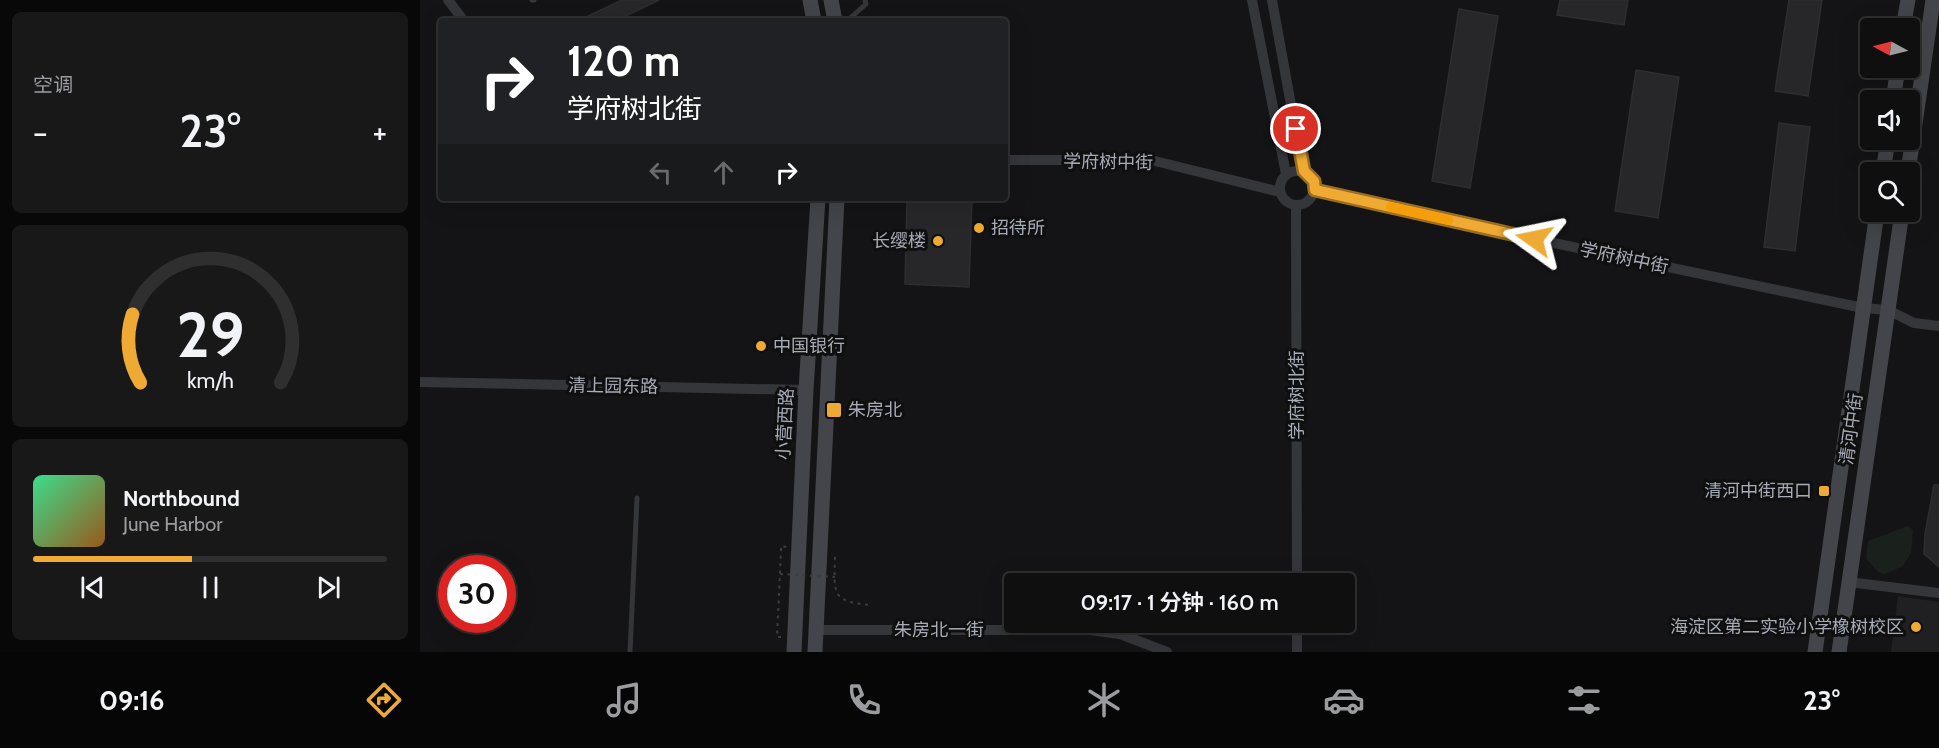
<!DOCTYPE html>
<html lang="zh">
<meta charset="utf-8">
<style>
body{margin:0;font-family:Cabin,"Noto Sans SC",sans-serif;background:#181819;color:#f1f3f6;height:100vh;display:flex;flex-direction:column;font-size:22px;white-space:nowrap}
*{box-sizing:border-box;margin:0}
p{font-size:20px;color:#9b9c9f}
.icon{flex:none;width:33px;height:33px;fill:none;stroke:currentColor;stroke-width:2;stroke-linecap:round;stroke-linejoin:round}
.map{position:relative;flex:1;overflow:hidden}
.details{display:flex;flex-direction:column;gap:12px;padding:12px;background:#080809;width:420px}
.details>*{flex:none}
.top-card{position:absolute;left:18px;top:18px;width:570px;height:183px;border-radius:6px;box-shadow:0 6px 24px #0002,0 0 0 2px #2f2f30;background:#202124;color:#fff;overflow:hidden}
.needle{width:39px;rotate:277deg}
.controls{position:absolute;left:1440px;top:18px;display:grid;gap:12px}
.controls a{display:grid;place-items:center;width:60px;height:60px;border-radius:6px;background:#0f0f10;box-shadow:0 6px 24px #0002,0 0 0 2px #2f2f30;font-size:30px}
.speed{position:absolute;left:18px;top:555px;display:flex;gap:12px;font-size:30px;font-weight:700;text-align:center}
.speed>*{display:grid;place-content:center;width:78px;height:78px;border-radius:50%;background:#0f0f10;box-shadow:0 6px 24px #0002,0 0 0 2px #2f2f30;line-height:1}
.speed .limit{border:9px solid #d22;background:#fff;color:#111}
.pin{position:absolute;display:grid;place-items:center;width:51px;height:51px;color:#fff;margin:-26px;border:3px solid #fff;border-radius:50%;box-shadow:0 2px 6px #0007}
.me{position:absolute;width:66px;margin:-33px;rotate:282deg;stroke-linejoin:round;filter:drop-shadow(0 0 4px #0008)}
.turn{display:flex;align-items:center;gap:21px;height:126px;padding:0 30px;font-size:27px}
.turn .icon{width:78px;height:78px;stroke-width:2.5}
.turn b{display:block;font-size:42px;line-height:51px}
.lanes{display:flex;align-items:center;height:57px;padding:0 30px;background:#0003;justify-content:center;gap:30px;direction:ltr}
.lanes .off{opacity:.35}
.big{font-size:45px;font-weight:600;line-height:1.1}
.details .widget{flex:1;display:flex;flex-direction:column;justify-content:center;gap:9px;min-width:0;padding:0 21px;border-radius:9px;background:#181819}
.details .dial{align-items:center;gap:0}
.dial svg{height:156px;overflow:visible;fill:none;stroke:#2f2f30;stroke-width:7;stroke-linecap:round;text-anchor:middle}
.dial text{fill:#f1f3f6;stroke:none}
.song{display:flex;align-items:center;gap:18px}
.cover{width:72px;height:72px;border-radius:9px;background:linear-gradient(135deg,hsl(150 70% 55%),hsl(30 70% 35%))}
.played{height:6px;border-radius:3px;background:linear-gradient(90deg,#ea3 45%,#2f2f30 45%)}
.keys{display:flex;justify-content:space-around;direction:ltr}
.heat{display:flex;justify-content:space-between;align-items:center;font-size:33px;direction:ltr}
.trip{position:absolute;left:584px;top:573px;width:351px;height:60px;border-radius:6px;background:#0f0f10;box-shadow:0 6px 24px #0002,0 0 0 2px #2f2f30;font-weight:600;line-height:60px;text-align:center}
.tab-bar{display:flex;height:96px;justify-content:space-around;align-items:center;background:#060606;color:#9b9c9f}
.tab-bar .icon{width:42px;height:42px}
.tab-bar .current{color:#ea3}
.tab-bar b{font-size:27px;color:#f1f3f6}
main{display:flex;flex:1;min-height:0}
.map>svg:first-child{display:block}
</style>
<main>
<section class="details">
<div class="widget"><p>空调</p>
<div class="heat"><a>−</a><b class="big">23°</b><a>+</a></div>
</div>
<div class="widget dial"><svg viewBox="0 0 100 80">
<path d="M14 69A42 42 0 1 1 86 69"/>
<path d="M14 69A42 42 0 0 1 10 34" stroke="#ea3"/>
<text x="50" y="56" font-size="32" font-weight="700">29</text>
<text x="50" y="72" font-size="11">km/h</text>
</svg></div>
<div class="widget">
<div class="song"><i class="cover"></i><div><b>Northbound</b><p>June Harbor</p></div></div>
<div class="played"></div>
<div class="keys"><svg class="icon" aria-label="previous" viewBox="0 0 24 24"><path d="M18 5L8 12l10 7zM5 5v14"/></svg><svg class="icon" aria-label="pause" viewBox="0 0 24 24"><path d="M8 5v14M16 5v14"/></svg><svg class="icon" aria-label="next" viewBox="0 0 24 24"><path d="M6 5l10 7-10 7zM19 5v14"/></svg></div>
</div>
</section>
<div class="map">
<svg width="1519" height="652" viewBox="0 0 1519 652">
<rect width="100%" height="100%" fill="#141416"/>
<path fill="#202022" d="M1478 596 1519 602V652H1471Z"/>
<path fill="#1a201b" d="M1488 526 1493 530 1491 553 1483 566 1465 574 1458 572 1446 558 1448 541Z"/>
<path fill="#27272a" stroke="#2e2e31" stroke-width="1.5" d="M202 0H239L195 21H158Z
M1140 0H1208L1204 25 1137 15Z
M1369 0H1402L1388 96 1355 91Z
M1039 9 1078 16 1050 188 1012 181Z
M1216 70 1259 77 1238 218 1195 211Z
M1359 123 1390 127 1375 251 1344 247Z
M487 198H552L549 287 485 284Z
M1514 485H1519V567L1504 554 1505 534Z"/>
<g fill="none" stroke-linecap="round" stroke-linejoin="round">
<path stroke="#3b3d41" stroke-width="2" stroke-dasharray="3 4.5" stroke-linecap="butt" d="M415 557C414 594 411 602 452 605
M361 637H357L361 551V546L367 547"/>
<path stroke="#35363a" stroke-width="5" d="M112 0H114
M427 21 446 4 445 0
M210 652 217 498"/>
<path stroke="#35363a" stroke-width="10" d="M28 0 44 21
M832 0 866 174
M852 0 883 171
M585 160H731L860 192
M860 188a17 17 0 1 1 34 0a17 17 0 1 1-34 0Z
M895 190 1091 234 1443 308 1468 310 1494 323 1519 326
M876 206 877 584
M0 382 386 390
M1428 582 1519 593
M877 622V652
M396 630H670L700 634 747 652"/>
<path stroke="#43454a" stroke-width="15" d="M390 0 394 21
M411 0 415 21
M1483 28 1488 0
M1473 100 1478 68
M1463 172 1468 140
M1488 172 1513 0
M374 652 386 390 398 198
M395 652 417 198
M1395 652 1457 212
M1419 652 1482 212"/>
<path stroke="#3b3d41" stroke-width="2" stroke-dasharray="3 4.5" stroke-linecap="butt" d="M360 574 415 577"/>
</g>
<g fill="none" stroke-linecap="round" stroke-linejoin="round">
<defs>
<path id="route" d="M876 129 884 171 894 181 895 190 1114 239"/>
</defs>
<use href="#route" stroke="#9b6e21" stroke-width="15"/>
<use href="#route" stroke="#ea3" stroke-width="10"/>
<path stroke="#f59e0b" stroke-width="10" d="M971 207 1028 220"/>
</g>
<g fill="#ea3" stroke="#0f0f10" stroke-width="2">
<circle cx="559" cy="228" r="6"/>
<circle cx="518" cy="241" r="6"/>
<circle cx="341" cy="346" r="6"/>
<rect x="406" y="402" width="16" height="16" rx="3"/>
<rect x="1398" y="485" width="12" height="12" rx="3"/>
<circle cx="1496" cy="627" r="6"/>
</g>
<g text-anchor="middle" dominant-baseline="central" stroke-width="6" stroke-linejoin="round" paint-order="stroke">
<g font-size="18" fill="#a6abb6" stroke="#0f0f10">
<text transform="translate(688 162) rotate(1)">学府树中街</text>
<text transform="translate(1204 258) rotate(12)">学府树中街</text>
<text transform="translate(193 386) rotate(1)">清上园东路</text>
<text transform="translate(877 395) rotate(-90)">学府树北街</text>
<text transform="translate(365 424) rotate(-87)">小营西路</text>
<text transform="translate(1431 429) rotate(-82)">清河中街</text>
<text x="519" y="630">朱房北一街</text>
</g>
<g font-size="18" fill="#a6abb6" stroke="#0f0f10" text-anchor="start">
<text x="571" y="228">招待所</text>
<text x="506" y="241" text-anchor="end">长缨楼</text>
<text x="353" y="346">中国银行</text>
<text x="428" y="410">朱房北</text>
<text x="1392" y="491" text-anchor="end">清河中街西口</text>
<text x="1484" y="627" text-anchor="end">海淀区第二实验小学橡树校区</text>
</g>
</g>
</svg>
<div class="controls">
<a><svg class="needle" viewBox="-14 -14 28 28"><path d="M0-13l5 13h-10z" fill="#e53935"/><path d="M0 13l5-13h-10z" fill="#9b9c9f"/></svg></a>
<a><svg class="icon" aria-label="sound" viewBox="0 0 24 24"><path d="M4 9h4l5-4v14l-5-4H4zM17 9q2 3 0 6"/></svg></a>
<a><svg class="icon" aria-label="search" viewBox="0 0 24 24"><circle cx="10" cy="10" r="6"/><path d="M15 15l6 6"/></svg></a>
</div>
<div class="speed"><div class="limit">30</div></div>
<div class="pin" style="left:876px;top:129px;background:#d93025"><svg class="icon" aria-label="arrive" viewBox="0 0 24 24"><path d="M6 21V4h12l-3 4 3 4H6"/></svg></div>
<svg class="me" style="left:1114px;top:239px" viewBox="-20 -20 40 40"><path d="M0-17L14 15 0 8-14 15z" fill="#ea3" stroke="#fff" stroke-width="4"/></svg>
<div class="trip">09:17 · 1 分钟 · 160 m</div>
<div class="top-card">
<div class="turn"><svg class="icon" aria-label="right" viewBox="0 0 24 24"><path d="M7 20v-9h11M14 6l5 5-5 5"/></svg><div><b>120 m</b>学府树北街</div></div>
<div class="lanes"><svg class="icon off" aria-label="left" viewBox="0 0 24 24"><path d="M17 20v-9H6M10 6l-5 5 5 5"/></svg><svg class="icon off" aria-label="ahead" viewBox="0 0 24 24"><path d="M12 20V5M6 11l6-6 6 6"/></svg><svg class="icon" aria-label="right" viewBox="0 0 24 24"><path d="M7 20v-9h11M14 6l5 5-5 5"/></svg></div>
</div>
</div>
</main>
<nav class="tab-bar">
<b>09:16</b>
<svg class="icon current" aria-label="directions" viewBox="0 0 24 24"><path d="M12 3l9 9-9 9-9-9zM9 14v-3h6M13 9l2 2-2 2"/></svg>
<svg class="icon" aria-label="music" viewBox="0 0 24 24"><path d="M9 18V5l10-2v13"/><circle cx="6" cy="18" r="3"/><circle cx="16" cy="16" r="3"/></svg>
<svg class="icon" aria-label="phone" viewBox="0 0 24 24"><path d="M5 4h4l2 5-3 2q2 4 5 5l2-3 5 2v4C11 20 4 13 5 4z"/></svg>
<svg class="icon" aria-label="climate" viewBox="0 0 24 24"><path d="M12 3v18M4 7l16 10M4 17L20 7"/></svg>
<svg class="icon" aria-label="car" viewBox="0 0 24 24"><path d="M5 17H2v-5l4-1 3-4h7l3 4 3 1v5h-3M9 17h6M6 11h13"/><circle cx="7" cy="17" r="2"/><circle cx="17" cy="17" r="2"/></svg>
<svg class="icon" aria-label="filters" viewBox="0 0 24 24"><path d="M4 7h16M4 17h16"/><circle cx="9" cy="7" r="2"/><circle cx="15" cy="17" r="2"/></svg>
<b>23°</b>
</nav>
